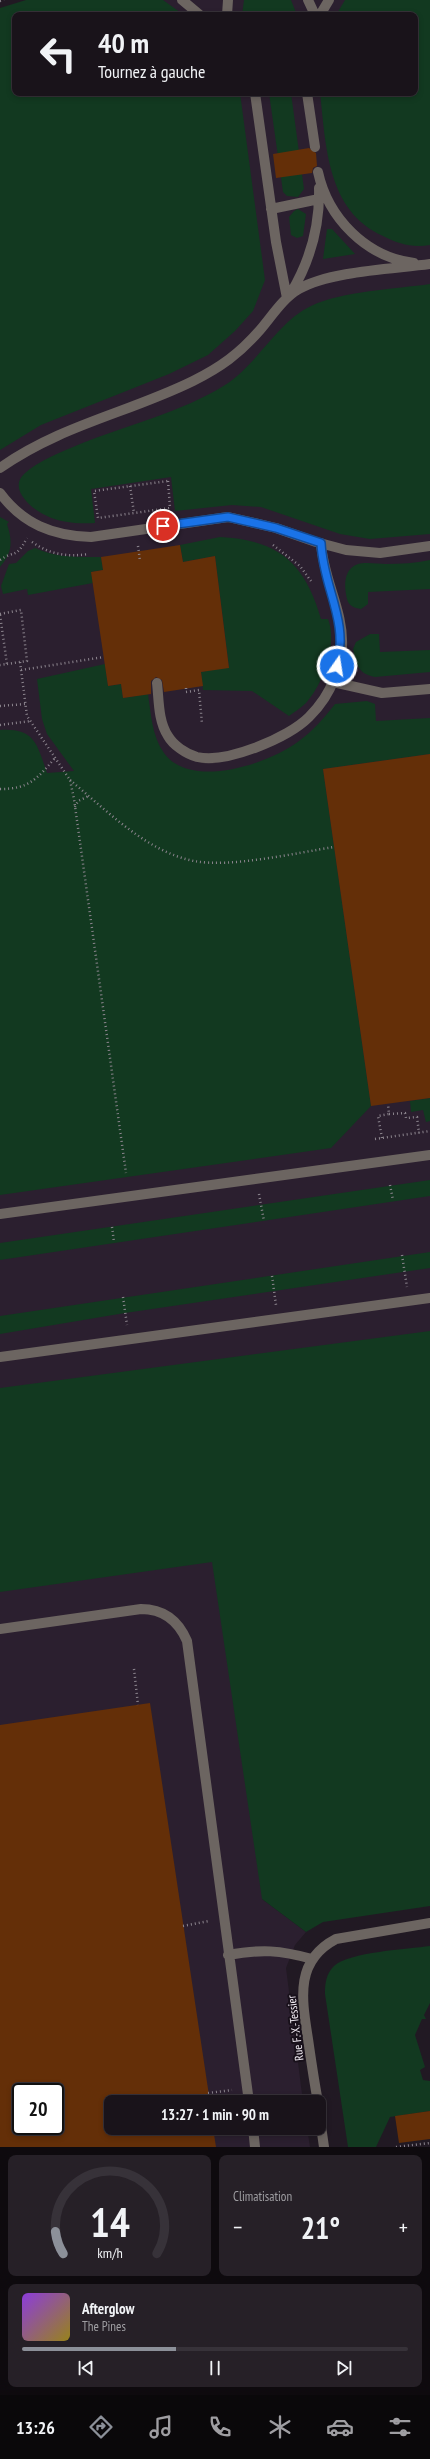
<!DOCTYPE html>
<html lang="fr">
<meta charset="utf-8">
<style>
body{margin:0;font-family:"PT Sans Narrow",sans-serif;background:#262027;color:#f1f3f6;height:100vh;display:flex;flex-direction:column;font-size:15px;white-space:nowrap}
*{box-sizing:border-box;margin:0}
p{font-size:13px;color:#9f9ea2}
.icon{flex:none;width:22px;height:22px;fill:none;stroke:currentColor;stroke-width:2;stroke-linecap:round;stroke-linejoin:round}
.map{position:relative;height:2147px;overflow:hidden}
.side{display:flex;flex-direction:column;gap:8px;padding:8px;background:#0e0a0e;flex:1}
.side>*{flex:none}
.guide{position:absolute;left:12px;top:12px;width:406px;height:84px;border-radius:8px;box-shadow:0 2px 6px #0003,0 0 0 1px #373239;background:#19131a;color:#f1f3f6;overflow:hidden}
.speed{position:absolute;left:12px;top:2083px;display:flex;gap:8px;font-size:20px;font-weight:700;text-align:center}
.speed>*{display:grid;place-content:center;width:52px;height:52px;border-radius:50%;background:#19131a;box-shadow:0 2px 6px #0003,0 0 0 1px #373239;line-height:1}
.speed .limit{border:2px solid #111;border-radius:6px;background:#fff;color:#111}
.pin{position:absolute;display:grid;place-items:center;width:34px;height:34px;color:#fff;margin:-17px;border:2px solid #fff;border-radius:50%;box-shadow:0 1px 4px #0007}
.me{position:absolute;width:44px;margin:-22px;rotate:13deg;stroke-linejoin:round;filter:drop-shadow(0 0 3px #0008)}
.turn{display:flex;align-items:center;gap:14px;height:84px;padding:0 20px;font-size:18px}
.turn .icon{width:52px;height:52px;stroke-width:2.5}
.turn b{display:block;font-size:28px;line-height:34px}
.big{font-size:30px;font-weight:700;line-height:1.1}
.side .widget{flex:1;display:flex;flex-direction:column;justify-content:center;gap:6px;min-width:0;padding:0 14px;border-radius:8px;background:#262027}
.side .dial{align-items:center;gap:0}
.dial svg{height:104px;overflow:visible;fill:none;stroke:#373239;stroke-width:7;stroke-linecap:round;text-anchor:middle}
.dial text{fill:#f1f3f6;stroke:none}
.song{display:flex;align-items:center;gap:12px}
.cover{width:48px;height:48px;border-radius:6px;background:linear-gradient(135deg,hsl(270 70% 55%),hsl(50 70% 35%))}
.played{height:4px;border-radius:2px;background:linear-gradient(90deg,#8c9099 40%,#373239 40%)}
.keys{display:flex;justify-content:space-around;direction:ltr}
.heat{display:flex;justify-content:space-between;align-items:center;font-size:22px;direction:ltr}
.side .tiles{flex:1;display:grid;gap:8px;grid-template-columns:1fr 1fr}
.widget:last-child{grid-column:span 2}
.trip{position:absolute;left:104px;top:2095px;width:222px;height:40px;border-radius:8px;background:#19131a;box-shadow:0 2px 6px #0003,0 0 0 1px #373239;font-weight:700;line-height:40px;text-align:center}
.dock{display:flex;height:64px;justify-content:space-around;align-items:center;background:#0a080a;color:#9f9ea2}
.dock .icon{width:28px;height:28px}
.dock .on{color:#8c9099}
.dock b{font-size:18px;color:#f1f3f6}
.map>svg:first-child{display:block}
</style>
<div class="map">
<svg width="430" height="2147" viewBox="0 0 430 2147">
<rect width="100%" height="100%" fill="#211923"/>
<path fill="#2b1f2f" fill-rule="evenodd" d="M45 0H430V1530L262 1899 306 1932 295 1945 286 1968 303 2102H111V2128H307L310 2147H0V17ZM15 15H415V93H15ZM21 2092H55V2126H21Z"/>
<path fill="#123920" d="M26 0H163L184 15H15V93H240L265 280 253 311 235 331 208 355 169 374 41 425 0 450V8Z
M244 0H291L297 15H242Z
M345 0H430V245C412 248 399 244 383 236 327 211 326 146 320 93H415V15H336Z
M269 93H291L304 189 298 197 287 196 283 192Z
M298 209 306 214 303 236 297 238 291 235 289 217 294 211Z
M327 229H332L355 254 323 259Z
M430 284V534L370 539 340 534 261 507 232 505 175 511 171 477 91 489 95 523C79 524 60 523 45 515 32 509 8 489 24 474 39 460 62 452 80 444 128 425 182 412 225 385 258 364 277 322 311 306 342 291 396 289 430 284Z
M0 517 9 522 7 524C13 542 12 553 0 567Z
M220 537C279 540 305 563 321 619H328C338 644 323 684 306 703 301 708 294 712 289 716L252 691 203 690 201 672 229 667 215 556 183 562 180 545Z
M35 548C57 558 78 557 101 557L103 570 91 572 93 583 28 595 27 589 3 594 1 586 9 564 16 563 28 551Z
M430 560V589L368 592V604L361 609C354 608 349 606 347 599 344 587 343 569 358 564 366 562 378 564 386 564 401 564 415 563 430 560Z
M370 634H379L380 652 430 650V672L375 677C358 674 356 664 353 649L356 642Z
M105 664 108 686 121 684 123 698 148 694C151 714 152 736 164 753 190 790 269 764 299 741 313 731 324 718 335 704L367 701 375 704 376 721 430 718V754L323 769 371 1106 331 1148 0 1195V730C35 728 37 744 47 773L74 771 47 734 42 719 37 679Z
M430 1098V1121L426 1122 423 1110 411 1112 410 1101Z
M430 1180V1196L0 1260V1243Z
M430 1252V1268L125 1313 0 1334V1316Z
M430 1331V1906L323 1922 306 1932 262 1899 212 1562 0 1592V1388Z
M430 1946V2003L424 2015 426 2019H422L415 2035 425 2067 420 2070 423 2080 430 2081V2111L390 2117 376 2147H348L325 1994C325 1983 326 1974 334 1966 349 1952 408 1949 430 1946Z"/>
<path fill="#642f08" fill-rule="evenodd" d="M309 148 316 153 317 166 313 168 312 173 276 178 273 154Z
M180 545 183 562 215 556 229 668 201 672 203 686 164 692 162 680 156 677 151 681V694L123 698 121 684 108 686 91 572 103 570 101 557Z
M430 754V1098L371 1106 323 769Z
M150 1703 210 2102H111V2128H213L216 2147H0V1725ZM21 2092H55V2126H21Z
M430 2111V2139L399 2143 395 2116Z"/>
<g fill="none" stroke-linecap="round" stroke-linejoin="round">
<path stroke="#8c858e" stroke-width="2.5" stroke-dasharray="1 3" stroke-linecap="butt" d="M0 1 4 0
M168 481 170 508 98 518 94 491Z
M130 486 134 513
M32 542C51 555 67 557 89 554
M273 545 300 566 311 581
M138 546 140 561
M0 560C16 549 15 560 27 538
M0 614 21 610 27 661 20 662 27 716 70 780 74 799 126 1173
M0 615 7 664 0 665
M7 664 20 662
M21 670 104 657
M186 688V692L199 690 202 724
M0 706 25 704
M0 725 31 721
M70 780C106 810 147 852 194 861 230 868 296 853 334 847
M0 789C29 789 37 779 55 758
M75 807 78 801 89 796
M389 1114 405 1113 406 1118 417 1117 419 1133
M382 1138 378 1116 389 1114 388 1104
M375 1139 430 1131
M390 1185 393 1200
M259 1194 264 1221
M112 1227 114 1242
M402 1255 407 1287
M272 1276 276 1305
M123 1297 127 1325
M134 1669 138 1705
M183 1926 209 1921
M208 2093 232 2090
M396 2147 430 2143"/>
<path stroke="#6c6561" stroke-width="10" d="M182 0 200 15
M308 0 315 15
M227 15 228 0
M320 15 329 0
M255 93 276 242 287 298
M307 93 315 147
M318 172C328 218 366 257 414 263
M271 209 319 199
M291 293C310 261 320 226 319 188
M0 468C61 425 128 413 193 381 221 367 239 354 260 330 272 316 283 298 299 289 330 271 394 269 430 264
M0 493C23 524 53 536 91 537L228 517 276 528 316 542 346 550 380 553 430 546
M333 682 382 693 430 689
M157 683C159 700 158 721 168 736 173 745 186 754 197 757 226 764 288 738 309 717 319 707 329 693 334 679 337 669 341 657 342 647 344 611 323 579 321 543
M0 1214 430 1155
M0 1357 430 1298
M0 1629 141 1609C163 1609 178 1620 187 1641L249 2102
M228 1955C261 1949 280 1950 312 1959
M253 2128 255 2147"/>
<path stroke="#6c6561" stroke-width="10" d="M318 2102C314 2081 311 2060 308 2039 302 2000 294 1961 336 1939L430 1923
M319 2112 324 2147"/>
</g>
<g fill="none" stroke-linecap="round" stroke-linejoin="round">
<defs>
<path id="route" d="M163 526 228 517 276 528 321 543C323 588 349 620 337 666"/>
</defs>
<use href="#route" stroke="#114b97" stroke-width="10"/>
<use href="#route" stroke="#1a73e8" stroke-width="7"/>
</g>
<g text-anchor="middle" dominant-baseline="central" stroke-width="4" stroke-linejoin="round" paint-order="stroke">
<g font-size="12" fill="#ede7ef" stroke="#18101a">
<text transform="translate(295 2028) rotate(-97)">Rue F.-X.-Tessier</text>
</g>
</g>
</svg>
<div class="speed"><div class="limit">20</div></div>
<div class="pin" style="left:163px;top:526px;background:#d93025"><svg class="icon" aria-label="arrive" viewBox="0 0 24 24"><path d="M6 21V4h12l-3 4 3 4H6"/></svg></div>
<svg class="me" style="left:337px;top:666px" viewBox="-20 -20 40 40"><circle r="17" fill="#1a73e8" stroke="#fff" stroke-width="3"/><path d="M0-11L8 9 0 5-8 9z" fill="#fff"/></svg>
<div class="trip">13:27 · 1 min · 90 m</div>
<div class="guide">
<div class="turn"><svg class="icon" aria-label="left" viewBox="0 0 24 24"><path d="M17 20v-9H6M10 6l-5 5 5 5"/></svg><div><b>40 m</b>Tournez à gauche</div></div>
</div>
</div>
<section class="side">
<div class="tiles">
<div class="widget dial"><svg viewBox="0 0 100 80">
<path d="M14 69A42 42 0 1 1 86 69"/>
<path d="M14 69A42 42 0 0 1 8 52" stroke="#8c9099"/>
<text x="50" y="56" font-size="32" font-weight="700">14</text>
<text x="50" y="72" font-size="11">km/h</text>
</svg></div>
<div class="widget"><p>Climatisation</p>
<div class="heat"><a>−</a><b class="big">21°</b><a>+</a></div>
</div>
<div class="widget">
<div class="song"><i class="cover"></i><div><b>Afterglow</b><p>The Pines</p></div></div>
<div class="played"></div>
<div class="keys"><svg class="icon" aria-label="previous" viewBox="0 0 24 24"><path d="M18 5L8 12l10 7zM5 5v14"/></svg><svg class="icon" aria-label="pause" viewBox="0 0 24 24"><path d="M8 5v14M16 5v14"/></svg><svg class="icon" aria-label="next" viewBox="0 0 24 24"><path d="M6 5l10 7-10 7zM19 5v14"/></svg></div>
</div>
</div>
</section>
<nav class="dock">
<b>13:26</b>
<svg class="icon on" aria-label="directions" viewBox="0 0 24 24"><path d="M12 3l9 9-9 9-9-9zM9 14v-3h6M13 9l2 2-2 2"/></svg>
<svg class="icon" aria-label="music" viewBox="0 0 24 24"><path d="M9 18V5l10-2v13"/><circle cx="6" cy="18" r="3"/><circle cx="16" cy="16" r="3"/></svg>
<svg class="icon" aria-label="phone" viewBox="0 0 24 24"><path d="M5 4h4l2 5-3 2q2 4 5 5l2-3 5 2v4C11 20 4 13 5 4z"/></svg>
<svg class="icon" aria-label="climate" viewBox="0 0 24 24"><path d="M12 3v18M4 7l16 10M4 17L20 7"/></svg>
<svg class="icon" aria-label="car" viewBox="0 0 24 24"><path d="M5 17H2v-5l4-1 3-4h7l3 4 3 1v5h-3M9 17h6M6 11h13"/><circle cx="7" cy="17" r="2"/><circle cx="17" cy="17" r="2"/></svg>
<svg class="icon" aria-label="filters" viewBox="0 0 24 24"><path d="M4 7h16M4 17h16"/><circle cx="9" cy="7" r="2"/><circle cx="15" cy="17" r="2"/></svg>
</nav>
